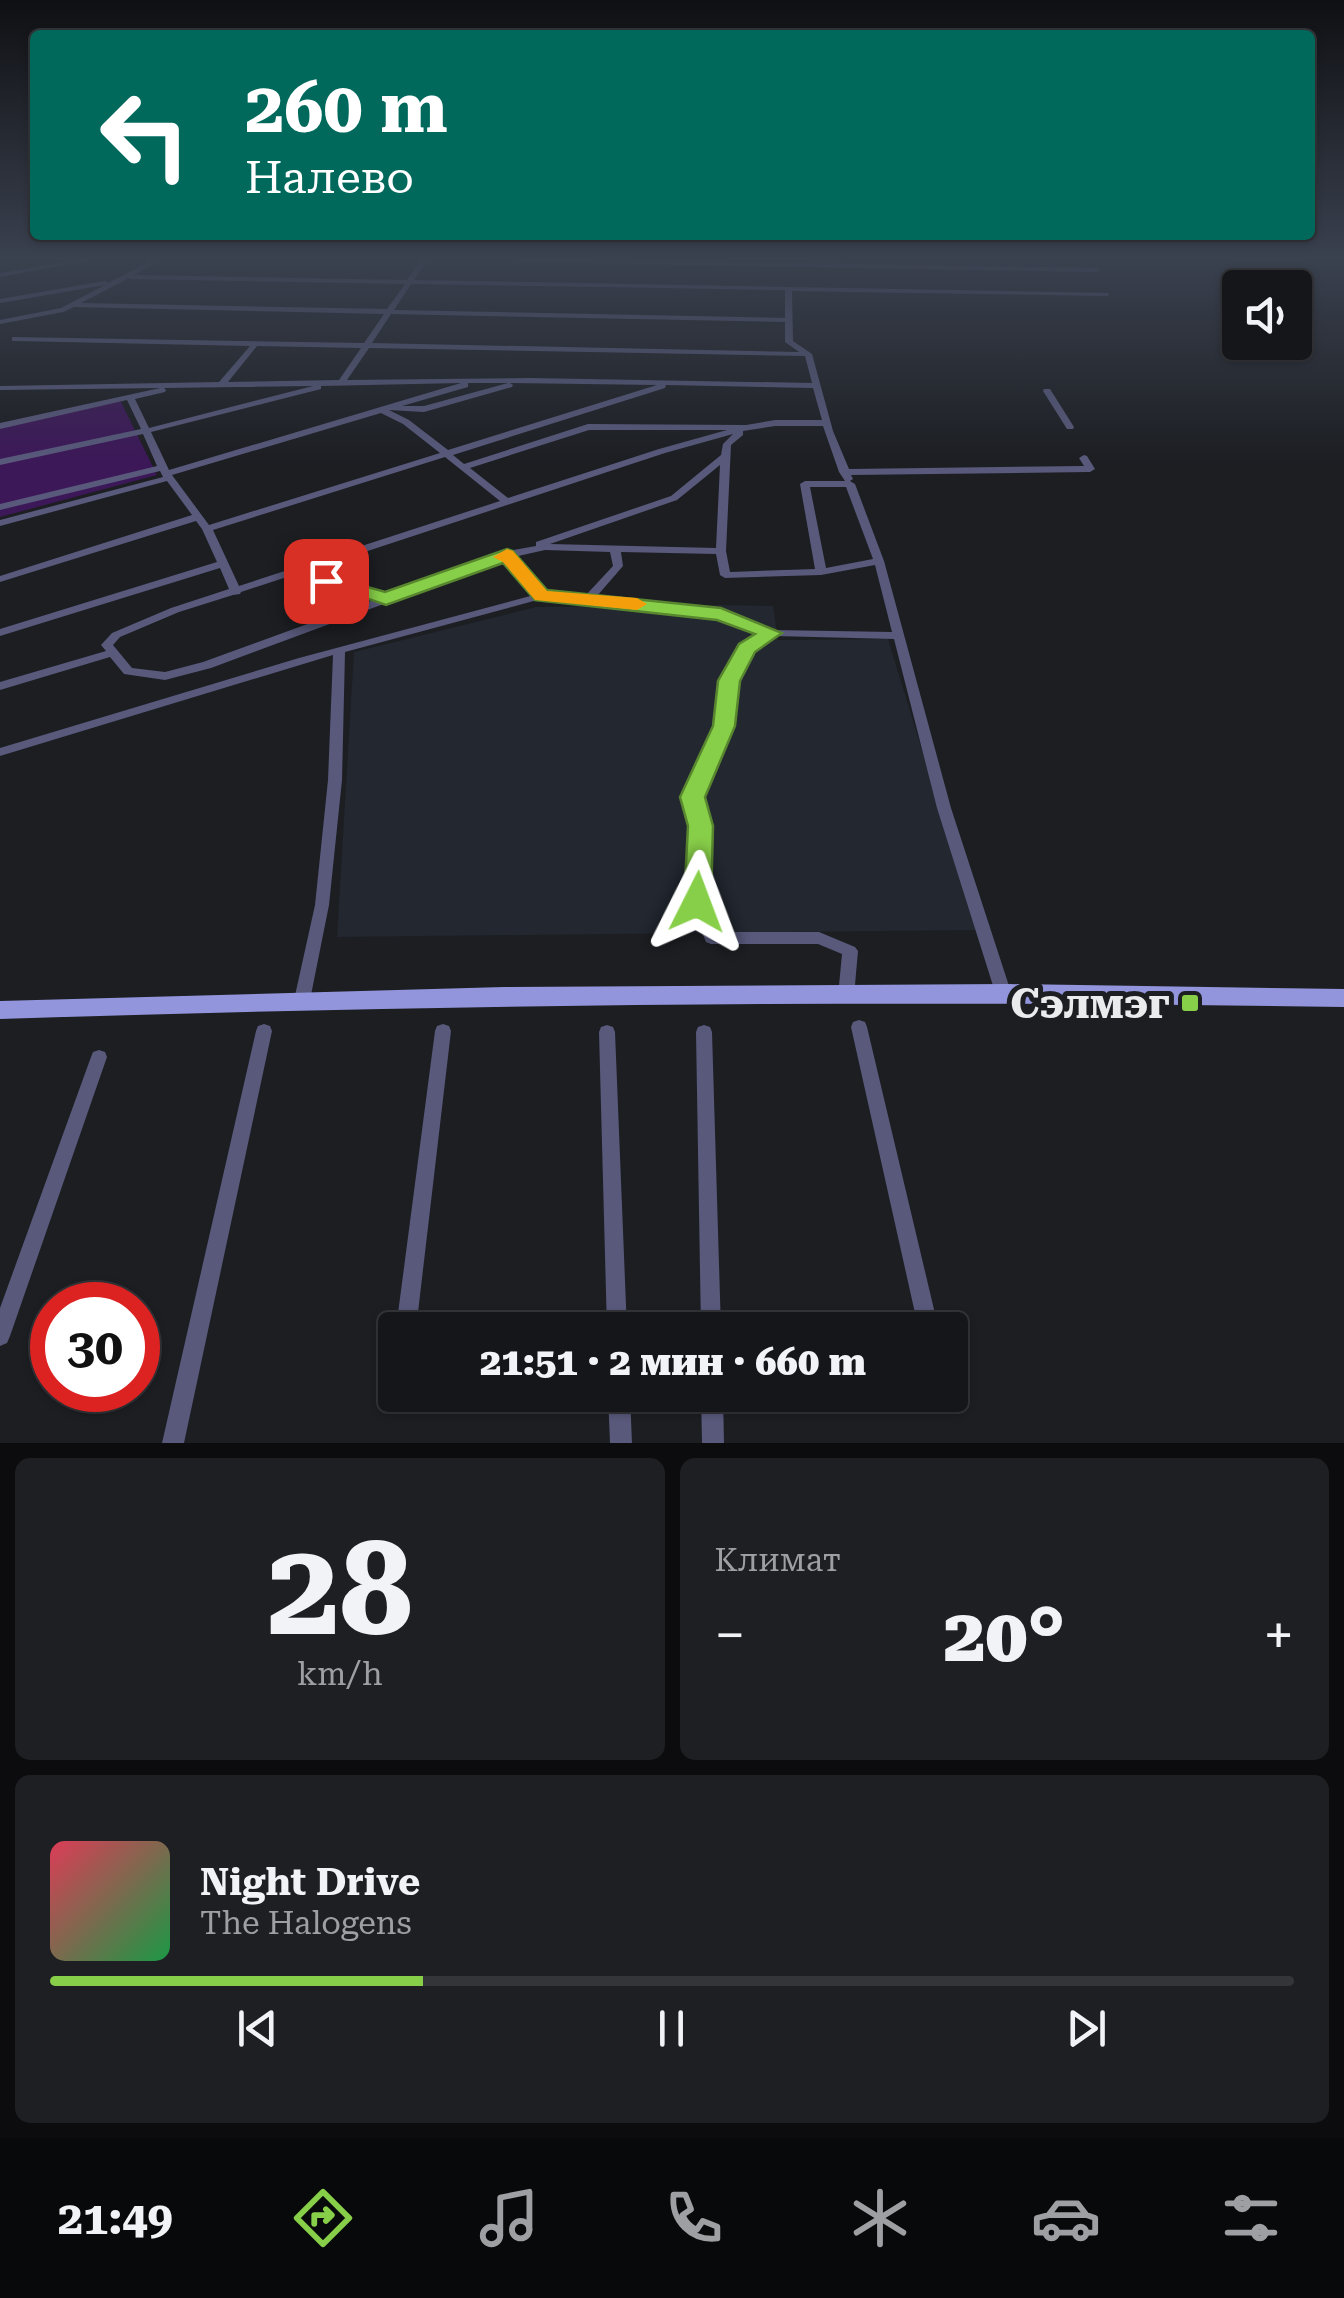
<!DOCTYPE html>
<html lang="ru">
<meta charset="utf-8">
<style>
body{margin:0;font-family:"Roboto Serif",serif;background:#1e1f23;color:#f1f3f6;height:100vh;display:flex;flex-direction:column;font-size:38px;white-space:nowrap}
*{box-sizing:border-box;margin:0}
p{font-size:32px;color:#9d9fa2}
.icon{flex:none;width:55px;height:55px;fill:none;stroke:currentColor;stroke-width:2;stroke-linecap:round;stroke-linejoin:round}
.map{position:relative;height:1443px;overflow:hidden}
.panel{display:flex;flex-direction:column;gap:15px;padding:15px;background:#0c0c0e;flex:1}
.panel>*{flex:none}
.banner{position:absolute;left:30px;top:30px;width:1285px;height:210px;border-radius:10px;box-shadow:0 2px 8px #0004,0 0 0 2px #343539;background:#00695c;color:#fff;overflow:hidden}
.controls{position:absolute;left:1222px;top:270px;display:grid;gap:20px}
.controls a{display:grid;place-items:center;width:90px;height:90px;border-radius:10px;background:#15161a;box-shadow:0 2px 8px #0004,0 0 0 2px #343539;font-size:50px}
.speed{position:absolute;left:30px;top:1282px;display:flex;gap:20px;font-size:50px;font-weight:700;text-align:center}
.speed>*{display:grid;place-content:center;width:130px;height:130px;border-radius:50%;background:#15161a;box-shadow:0 2px 8px #0004,0 0 0 2px #343539;line-height:1}
.speed .limit{border:15px solid #d22;background:#fff;color:#111}
.pin{position:absolute;display:grid;place-items:center;width:85px;height:85px;color:#fff;margin:-42px;border-radius:20px;box-shadow:0 5px 15px #0006}
.me{position:absolute;width:110px;margin:-55px;rotate:3deg;stroke-linejoin:round;filter:drop-shadow(0 0 8px #0008)}
.turn{display:flex;align-items:center;gap:35px;height:210px;padding:0 50px;font-size:45px}
.turn .icon{width:130px;height:130px;stroke-width:2.5}
.turn b{display:block;font-size:70px;line-height:85px}
.big{font-size:75px;font-weight:800;line-height:1.1}
.panel .tile{flex:1;display:flex;flex-direction:column;justify-content:center;gap:15px;min-width:0;padding:0 35px;border-radius:15px;background:#1e1f23}
.panel .dial{align-items:center;gap:0}
.dial b{font-size:130px;line-height:1}
.song{display:flex;align-items:center;gap:30px}
.cover{width:120px;height:120px;border-radius:15px;background:linear-gradient(135deg,hsl(350 70% 55%),hsl(140 70% 35%))}
.played{height:10px;border-radius:5px;background:linear-gradient(90deg,#88cf49 30%,#343539 30%)}
.keys{display:flex;justify-content:space-around;direction:ltr}
.heat{display:flex;justify-content:space-between;align-items:center;font-size:55px;direction:ltr}
.panel .tiles{flex:1;display:grid;gap:15px;grid-template-columns:1fr 1fr}
.tile:last-child{grid-column:span 2}
.trip{position:absolute;left:378px;top:1312px;width:590px;height:100px;border-radius:10px;background:#15161a;box-shadow:0 2px 8px #0004,0 0 0 2px #343539;font-weight:800;line-height:100px;text-align:center}
.menu{display:flex;height:160px;justify-content:space-around;align-items:center;background:#08090a;color:#9d9fa2}
.menu .icon{width:70px;height:70px}
.menu .on{color:#88cf49}
.menu b{font-size:45px;color:#f1f3f6}
.map>svg:first-child{display:block}
</style>
<div class="map">
<svg width="1344" height="1443" viewBox="0 0 1344 1443">
<rect width="100%" height="100%" fill="#1c1e22"/>
<path fill="#222730" d="M720 605 773 606 778 640 888 639 977 930 337 937 354 652 536 607Z"/>
<path fill="#3c1858" d="M120 400 157 475 0 517V427Z"/>
<g fill="none" stroke-linecap="round" stroke-linejoin="round">
<path fill="#58597b" fill-rule="evenodd" d="M79 260H92L0 277V273Z
M153 260H160L134 275 407 280 421 260H427L414 280 1109 293V295L1107 296 792 291 793 341 812 354 833 431 849 469 1084 466 1079 458 1084 455 1087 456 1095 469 1090 472 851 475 853 479 850 481 855 484 884 561 951 808 1011 992 1009 997 1003 999 997 997 995 992 937 808 894 639 774 636 752 650 735 681 730 727 699 797 708 827 704 902 716 932H819L855 947 858 951 854 996 852 1001 846 1003 840 1001 838 996 842 954 818 944H711L706 942 690 902 694 827 685 797 718 727 723 681 743 646 763 634 719 617 589 601 541 599 345 652 342 780 329 905 310 1000 308 1005 302 1007 296 1005 294 1000 315 905 328 780 333 655 0 756V748L299 658 534 595 505 559 211 668 165 680 124 674 110 657 0 690V682L106 651 101 645 112 633 171 608 229 589 220 568 0 636V629L217 562 202 529 196 521 0 582V576L192 515 167 481 0 526V520L163 477 160 471 0 510V504L157 466 143 434 0 465V459L141 429 127 400 0 429V423L160 388 0 390V386L219 382 250 346 15 341H12V337L364 343 384 314 74 307 63 312 0 324V320L61 308 105 285 0 303V299L105 281 108 283ZM129 278 132 279 405 284 387 309 81 303ZM411 284 785 290V318L394 310ZM391 314 785 322V342L799 352 372 343ZM257 346 361 348 339 380 228 382ZM369 348 805 356 812 383 531 378 347 380ZM461 383 169 470 151 432 321 389V386ZM468 383H508L424 406H402L468 387ZM510 383 657 385 448 450 409 420 389 410 424 412 512 387 513 385ZM666 385 813 388 822 420H775L746 425 588 424 464 464 453 455 665 388ZM313 386 149 428 135 399 165 392 166 390 164 388ZM381 413 403 424 440 453 209 525 172 475ZM775 426H823L839 472 845 481H805L800 484 815 569 730 572 726 551 731 445 743 435V431ZM589 430H727L659 449 508 498 470 468ZM733 434 723 444 721 455 671 496 536 542V546L508 551 386 596 304 572 665 453ZM445 457 500 501 239 586 213 530ZM720 465 716 548 550 544 677 500ZM810 487H846L873 559 826 568ZM545 550 610 552 613 566 586 595 544 593 514 557ZM621 552 716 554 720 575 725 578 821 575 875 565 892 632 773 630 721 611 597 596 623 566ZM293 575 376 599 203 662 165 672 132 668 113 645 120 637 179 612 233 595 240 594 241 592Z
M517 260H618L1097 268 1100 270 1097 272 520 262Z
M1044 389H1050L1074 427 1073 429H1067L1043 391Z
M859 1020 865 1022 867 1027 937 1322 932 1330 920 1329 917 1322 851 1027 853 1022Z
M264 1024 270 1026 272 1031 184 1443H162L256 1031 258 1026Z
M443 1024 449 1026 451 1031 417 1321 414 1328 410 1330 400 1328 397 1321 435 1031 437 1026Z
M607 1025 613 1027 615 1032 627 1330H607L599 1032 601 1027Z
M704 1025 710 1027 712 1032 721 1330H701L696 1032 698 1027Z
M99 1050 105 1052 107 1057 10 1336 7 1343 0 1346V1308L91 1057 93 1052Z
M608 1395H630L632 1443H610Z
M701 1395H723L724 1443H702Z"/>
<path fill="#9295db" fill-rule="evenodd" d="M1008 984 1344 989V1007C896 1000 448 1004 0 1019V1001L504 987Z"/>
</g>
<linearGradient id="sky" x2="0" y2="1"><stop stop-color="#0f1013"/><stop offset="0.56" stop-color="#3a414f"/><stop offset="1" stop-color="#3a414f" stop-opacity="0"/></linearGradient>
<rect width="1344" height="462" fill="url(#sky)"/>
<path fill="#88cf49" stroke="#58872f" stroke-width="2.5" d="M507 549 513 551 547 590 721 608 782 633 755 652 740 681 735 726 705 797 713 826 711 902 707 910 697 913 688 910 684 902 688 826 680 797 713 726 718 681 739 644 755 634 717 620 535 600 503 563 386 605 316 581 326 575 385 592Z"/>
<path fill="#f59e0b" d="M507 549 513 551 547 591 637 598 647 604 637 610 535 600 503 562 493 557Z"/>
<rect fill="#88cf49" stroke="#1c1e22" stroke-width="4" x="1180" y="993" width="20" height="20" rx="5"/>
<g text-anchor="middle" dominant-baseline="central" stroke-width="10" stroke-linejoin="round" paint-order="stroke">
<g font-size="42" font-weight="bold" fill="#e9ebed" stroke="#1c1e22" text-anchor="end">
<text x="1170" y="1003">Сэлмэг</text>
</g>
</g>
</svg>
<div class="controls">
<a><svg class="icon" aria-label="sound" viewBox="0 0 24 24"><path d="M4 9h4l5-4v14l-5-4H4zM17 9q2 3 0 6"/></svg></a>
</div>
<div class="speed"><div class="limit">30</div></div>
<div class="pin" style="left:326px;top:581px;background:#d93025"><svg class="icon" aria-label="arrive" viewBox="0 0 24 24"><path d="M6 21V4h12l-3 4 3 4H6"/></svg></div>
<svg class="me" style="left:697px;top:902px" viewBox="-20 -20 40 40"><path d="M0-17L14 15 0 8-14 15z" fill="#88cf49" stroke="#fff" stroke-width="4"/></svg>
<div class="trip">21:51 · 2 мин · 660 m</div>
<div class="banner">
<div class="turn"><svg class="icon" aria-label="left" viewBox="0 0 24 24"><path d="M17 20v-9H6M10 6l-5 5 5 5"/></svg><div><b>260 m</b>Налево</div></div>
</div>
</div>
<section class="panel">
<div class="tiles">
<div class="tile dial"><b>28</b><p>km/h</p></div>
<div class="tile"><p>Климат</p>
<div class="heat"><a>−</a><b class="big">20°</b><a>+</a></div>
</div>
<div class="tile">
<div class="song"><i class="cover"></i><div><b>Night Drive</b><p>The Halogens</p></div></div>
<div class="played"></div>
<div class="keys"><svg class="icon" aria-label="previous" viewBox="0 0 24 24"><path d="M18 5L8 12l10 7zM5 5v14"/></svg><svg class="icon" aria-label="pause" viewBox="0 0 24 24"><path d="M8 5v14M16 5v14"/></svg><svg class="icon" aria-label="next" viewBox="0 0 24 24"><path d="M6 5l10 7-10 7zM19 5v14"/></svg></div>
</div>
</div>
</section>
<nav class="menu">
<b>21:49</b>
<svg class="icon on" aria-label="directions" viewBox="0 0 24 24"><path d="M12 3l9 9-9 9-9-9zM9 14v-3h6M13 9l2 2-2 2"/></svg>
<svg class="icon" aria-label="music" viewBox="0 0 24 24"><path d="M9 18V5l10-2v13"/><circle cx="6" cy="18" r="3"/><circle cx="16" cy="16" r="3"/></svg>
<svg class="icon" aria-label="phone" viewBox="0 0 24 24"><path d="M5 4h4l2 5-3 2q2 4 5 5l2-3 5 2v4C11 20 4 13 5 4z"/></svg>
<svg class="icon" aria-label="climate" viewBox="0 0 24 24"><path d="M12 3v18M4 7l16 10M4 17L20 7"/></svg>
<svg class="icon" aria-label="car" viewBox="0 0 24 24"><path d="M5 17H2v-5l4-1 3-4h7l3 4 3 1v5h-3M9 17h6M6 11h13"/><circle cx="7" cy="17" r="2"/><circle cx="17" cy="17" r="2"/></svg>
<svg class="icon" aria-label="filters" viewBox="0 0 24 24"><path d="M4 7h16M4 17h16"/><circle cx="9" cy="7" r="2"/><circle cx="15" cy="17" r="2"/></svg>
</nav>
